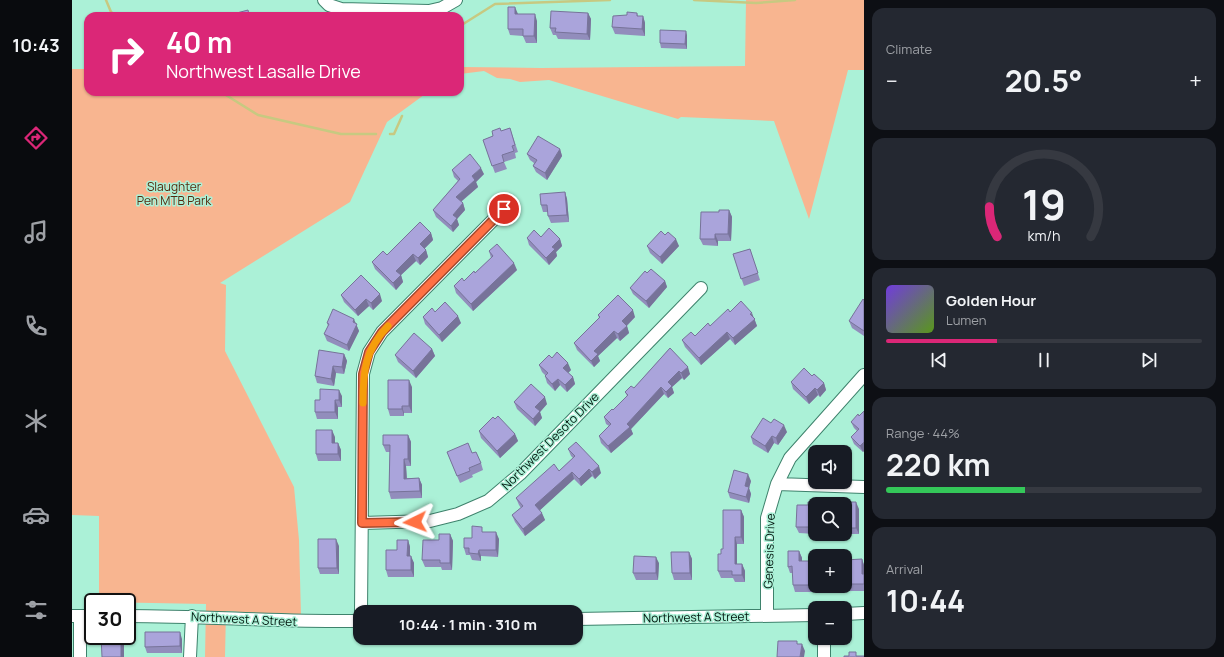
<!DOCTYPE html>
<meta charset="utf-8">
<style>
body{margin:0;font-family:Manrope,sans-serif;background:#242831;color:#f1f3f6;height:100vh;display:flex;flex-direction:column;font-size:15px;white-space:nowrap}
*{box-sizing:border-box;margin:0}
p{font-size:13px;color:#9ea1a6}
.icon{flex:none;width:22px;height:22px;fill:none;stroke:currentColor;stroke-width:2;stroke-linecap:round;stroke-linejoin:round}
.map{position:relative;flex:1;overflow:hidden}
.details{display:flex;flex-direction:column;gap:8px;padding:8px;background:#0d0f14;width:360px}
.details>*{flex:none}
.guide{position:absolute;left:12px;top:12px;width:380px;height:84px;border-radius:12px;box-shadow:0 1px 3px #0004;background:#db2777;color:#fff;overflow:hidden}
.fabs{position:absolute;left:736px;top:445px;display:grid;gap:8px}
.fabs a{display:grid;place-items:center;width:44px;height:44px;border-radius:8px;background:#171b24;box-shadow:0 1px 3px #0004;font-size:20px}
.speed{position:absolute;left:12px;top:593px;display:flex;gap:8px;font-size:20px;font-weight:700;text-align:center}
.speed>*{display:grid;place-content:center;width:52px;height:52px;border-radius:50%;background:#171b24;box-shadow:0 1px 3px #0004;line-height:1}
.speed .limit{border:2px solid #111;border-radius:6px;background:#fff;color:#111}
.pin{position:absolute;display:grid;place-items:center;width:34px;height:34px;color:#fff;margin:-17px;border:2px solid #fff;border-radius:50%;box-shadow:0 1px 4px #0007}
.me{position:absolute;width:44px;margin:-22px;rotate:267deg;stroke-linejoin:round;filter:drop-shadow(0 0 3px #0008)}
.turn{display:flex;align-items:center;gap:14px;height:84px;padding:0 16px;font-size:18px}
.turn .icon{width:52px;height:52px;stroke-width:2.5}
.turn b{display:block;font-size:28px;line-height:34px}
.big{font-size:30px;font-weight:700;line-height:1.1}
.details .card{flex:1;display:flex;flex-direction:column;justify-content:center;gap:6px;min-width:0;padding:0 14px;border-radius:12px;background:#242831}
.details .dial{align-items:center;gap:0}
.dial svg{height:104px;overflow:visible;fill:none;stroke:#363941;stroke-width:7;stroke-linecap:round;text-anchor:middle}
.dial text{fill:#f1f3f6;stroke:none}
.song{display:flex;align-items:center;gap:12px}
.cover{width:48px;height:48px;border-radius:6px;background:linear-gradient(135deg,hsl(260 70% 55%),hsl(90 70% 35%))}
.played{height:4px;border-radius:2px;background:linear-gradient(90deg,#db2777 35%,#363941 35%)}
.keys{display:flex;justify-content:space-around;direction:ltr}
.heat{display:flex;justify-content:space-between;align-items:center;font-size:22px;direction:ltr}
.charge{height:6px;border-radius:3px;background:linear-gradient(90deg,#34c759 44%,#363941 0)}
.trip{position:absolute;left:281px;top:605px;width:230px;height:40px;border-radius:12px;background:#171b24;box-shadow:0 1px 3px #0004;font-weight:700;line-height:40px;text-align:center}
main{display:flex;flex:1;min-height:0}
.tabs{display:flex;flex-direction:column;width:72px;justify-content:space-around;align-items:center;background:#090b0e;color:#9ea1a6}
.tabs .icon{width:28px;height:28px}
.tabs .on{color:#db2777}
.tabs b{font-size:18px;color:#f1f3f6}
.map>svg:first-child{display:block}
</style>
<main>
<nav class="tabs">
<b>10:43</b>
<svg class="icon on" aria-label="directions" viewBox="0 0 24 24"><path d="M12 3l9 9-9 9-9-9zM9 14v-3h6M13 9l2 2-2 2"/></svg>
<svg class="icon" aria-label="music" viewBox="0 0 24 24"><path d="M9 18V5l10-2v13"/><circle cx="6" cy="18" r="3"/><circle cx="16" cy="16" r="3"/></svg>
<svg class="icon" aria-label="phone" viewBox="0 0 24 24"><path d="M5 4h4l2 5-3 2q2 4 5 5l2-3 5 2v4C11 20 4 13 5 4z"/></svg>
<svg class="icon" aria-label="climate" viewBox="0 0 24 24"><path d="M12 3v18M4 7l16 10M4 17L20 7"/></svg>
<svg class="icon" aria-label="car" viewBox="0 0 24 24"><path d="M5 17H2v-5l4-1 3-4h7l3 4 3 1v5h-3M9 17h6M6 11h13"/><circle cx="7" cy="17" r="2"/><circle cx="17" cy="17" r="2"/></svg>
<svg class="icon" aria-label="filters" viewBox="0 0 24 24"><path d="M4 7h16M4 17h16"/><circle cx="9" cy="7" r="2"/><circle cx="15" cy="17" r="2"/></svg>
</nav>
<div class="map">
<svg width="792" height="657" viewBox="0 0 792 657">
<rect width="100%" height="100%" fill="#abf1d7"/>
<path fill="#f8b590" d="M674 0H792V70H776L737 219 702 121 609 117 606 119 477 80 448 82 438 79 425 78 412 71 388 74V67L469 68 673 66Z
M0 69H16V92H356L315 122 278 202 148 283 154 285 153 351 222 487 227 540 229 616 154 611 153 657H133L134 604 27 602V516L0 515Z"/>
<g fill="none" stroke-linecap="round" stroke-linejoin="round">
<path stroke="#c7c981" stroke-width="2.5" d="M34 0 39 12 45 16
M622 0 684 3 723 0
M388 26 423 4 538 0
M149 92 186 115 269 134H304
M339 95 341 92
M318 134H322L330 116"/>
<defs>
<path id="minor" d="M252 0 257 5 269 9 357 11 370 8 384 0
M705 484 792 487
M290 523 358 521 386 514 416 501 448 474 629 288
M289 612 291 374 297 352 310 332 432 209
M773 614 792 613
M695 615V518L705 484 718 458 792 375
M1 616H21
M55 616C133 616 210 622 288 621
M504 619 743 615
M8 657V616
M118 657 120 616
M752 657V638"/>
</defs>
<use href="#minor" stroke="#3e826c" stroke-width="14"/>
<use href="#minor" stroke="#fff" stroke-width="12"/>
</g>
<path fill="#928dbc" d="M516 13 519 19 518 40 486 39 484 35H481L478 28Z
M565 13 566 16H571L573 23V36L543 34 540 27 555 15Z
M446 14 465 21V43H454L451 36 438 35 436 29Z
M615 35V49L589 48 588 43Z
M438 128 446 152 443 153 444 158 432 162 435 169 423 173 411 140 421 136 429 131Z
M488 149 490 156 475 180 464 172 461 166 462 163 458 160 455 154Z
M380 170 412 174 404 182 406 187 389 202 391 203 393 210 385 219 387 225 381 232 364 217 361 210 386 181 382 177Z
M493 192 495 199 497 222 479 223 476 216V212H471L469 205Z
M657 210 660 217 659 241H646V246L631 245 628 239 647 212Z
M359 233 361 240 352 249 354 250 356 257 348 265 344 261 329 275 331 282 324 290 303 269 300 262Z
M593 235 607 246 590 264 578 253 575 246Z
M455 238 488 239 490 246 484 252 485 256 477 265 457 245Z
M678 249 688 280 672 286 661 254Z
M417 251 445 270 401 311 384 293 382 286 392 281 403 273 419 258Z
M575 273 593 281 595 287 577 308 561 294 558 288Z
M269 295 310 301 301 310 297 306 286 316 272 302Z
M792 300V336L780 328 777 321Z
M363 312 389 323 370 342 353 324 351 317Z
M658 312 682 318 685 326 663 345 658 339 629 365 613 347 610 340 623 336Z
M526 315 563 317 555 326 557 333 548 341 545 338 526 356 528 361 522 367 505 350 502 343 527 318Z
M255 323 284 324 287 331 277 351 255 341 252 334 256 326Z
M598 348 618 374 612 380 610 378 600 387 602 393 596 398 592 394 559 429 561 434 539 453 529 443 527 436 537 426 534 424 532 417 541 410 555 396 553 392 562 388Z
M360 349 363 356 344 378 326 362 323 355Z
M272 354 275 361 272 374 264 373 262 386 245 383 243 376Z
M480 358 499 370 496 373 501 377 503 384 495 392 488 385 483 391 475 383 473 376V375L470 372 467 365Z
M740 376 752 383 754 390 748 397 746 395 737 404 721 389 719 382Z
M340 387V413H332V416H318L316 409Z
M270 396V407H266V419H245L243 412 248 400Z
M442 402 475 404 468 412 470 418 463 426 445 409Z
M792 411V451L791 452 782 444 779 437 785 431 782 428 779 422 787 416Z
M423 419 443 434 446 441 428 458 409 438 407 431Z
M715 432 706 445 702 443 696 453 681 444 679 437Z
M336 435 339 442V466H334L335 478H347L350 485V498L319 499 317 492 318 452H314L311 445Z
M263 437V443H266L269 450V461H246L244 454Z
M496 449 529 473 523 479 520 476 509 486 502 479 468 510 473 520 453 536 443 522 440 515 449 508 447 505 444 498 487 471 501 458 499 456Z
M375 452 400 453 409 463 411 470 400 475 401 477 388 483Z
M679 481 677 488 679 494 677 503 658 498 656 492Z
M743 504V534L727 533 724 527Z
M787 509V534H762H773V512Z
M669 510 672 517V544H665V564H670L673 571V582H663L661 578H649L646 571 649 554Z
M412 532 427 539 426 557 409 556V561L400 560 398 555H394L392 548 400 538Z
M378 534 381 541 380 570H370L369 567H353L350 560 367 540Z
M336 540 338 547V556L342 563V577H316L314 570 325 550Z
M267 546V574H248L246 568Z
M727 551 730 558V561H738L741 567V592H723L721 585V573H718L716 567Z
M617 552 620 559V580H602L600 573Z
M790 559 792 565V591H765L763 586H773V560Z
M587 563 586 580H564L561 573Z
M110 639V653H75L73 647Z"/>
<path fill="#777399" d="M443 7 446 14V21L443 14Z
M516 13 519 19 518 40 515 34Z
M463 14 465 21V43L462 36Z
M571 16 573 23V36L570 29Z
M614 31 615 35V49L613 44Z
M488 149 490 156 475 180 473 173Z
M409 168 412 174 404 182 406 187 386 204 384 197 400 176Z
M493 192 495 199 497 222 495 215Z
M391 203 393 210 385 219 387 225 381 232 379 226 381 215Z
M657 210 660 217 659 241 656 234Z
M359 233 361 240 350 251 348 244Z
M643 234 646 241V246L643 239Z
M488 239 490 246 484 252 485 256 477 265 474 258 480 247Z
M604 239 607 246 590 264 588 257Z
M354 250 356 257 348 265 346 258Z
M341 254 344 261 329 275 331 282 324 290 321 283 324 271Z
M442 263 445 270 401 311 399 304Z
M593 281 595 287 577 308 574 301Z
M308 294 310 301 301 310 299 303Z
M294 299 297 306 286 316 283 310Z
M561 310 563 317 552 328 550 321Z
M680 313 685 326 663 345 661 338Z
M386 316 389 323 370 342 367 335Z
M282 319 287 331 277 351 275 345 281 322Z
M555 326 557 333 548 341 546 334Z
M542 331 545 338 526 356 528 361 522 367 519 361 522 351Z
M655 332 658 339 629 365 627 358Z
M360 349 363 356 344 378 341 371Z
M272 354 275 361 272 374 270 367Z
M496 363 499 370 494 375 491 368Z
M261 366 264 373 262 386 259 379Z
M616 367 618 374 612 380 609 373Z
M607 371 610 378 600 387 602 393 596 398 594 392 596 382Z
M501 377 503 384 495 392 493 385Z
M486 379 488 385 483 391 480 384Z
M337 380 340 387V413L337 406Z
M752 383 754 390 748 397 745 390Z
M589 387 592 394 559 429 561 434 539 453 536 446 555 424Z
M743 388 746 395 737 404 734 397Z
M267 390 270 396V407L267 400Z
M473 397 475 404 468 412 470 418 463 426 461 419 463 407Z
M263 400 266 407V419L263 412Z
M330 406 332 413V416L330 409Z
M712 425 715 432 706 445 704 438Z
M260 430 263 437V450L260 443Z
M443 434 446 441 428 458 425 451Z
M336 435 339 442V466L336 459Z
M700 436 702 443 696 453 693 446Z
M792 442V451L791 452 788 446Z
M266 443 269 450V461L266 454Z
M332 459 334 466 335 485 332 479Z
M527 466 529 473 523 479 520 472Z
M517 469 520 476 509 486 507 479Z
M500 472 502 479 466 512 463 505Z
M676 474 679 481 677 488 679 494 677 503 674 497 673 486Z
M347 478 350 485V498L348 491Z
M784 502 787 509V534L784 528Z
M669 510 672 517V544L669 537Z
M470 513 473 520 453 536 451 529Z
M424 532 427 539 426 557 424 550Z
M378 534 381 541 380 570 378 563Z
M663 537 665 544V571L663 564Z
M264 539 267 546V574L265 568Z
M336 540 338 547V563L335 556Z
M407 550 409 556V561L406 554Z
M727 551 730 558V568L727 561Z
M617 552 620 559V580L618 573Z
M339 556 342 563V577L339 570Z
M584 557 587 563 586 580 584 573Z
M790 559 792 565V579L790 574Z
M738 561 741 567V592L739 585Z
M670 564 673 571V582L670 575Z
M108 632 110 639V653L108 646Z
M49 636H52V657H49Z
M730 644 733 651 732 657H728Z"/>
<path fill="#aaa4db" stroke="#777399" d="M436 7H443V14H463L462 36H451V29H436Z
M176 10 177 15 184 13 185 16H161V14Z
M479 11 516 13 515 34 483 32 484 28H478Z
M555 12 565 13V16H571L570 29 540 27 541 16 555 15Z
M588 30 614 31 613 44 588 43Z
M428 128 429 131 438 128 443 145 440 146 442 151 430 155 432 162 420 166 411 140 421 136 420 131Z
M466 136 488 149 473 173 461 166 465 160 455 154Z
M398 154 409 168 400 176 403 180 384 197 391 203 381 215 385 218 379 226 361 210 388 179 380 170Z
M493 192 495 215 476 216 475 205H469L468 194Z
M647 210H657L656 234H643V239H628L629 212H647Z
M348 222 359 233 348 244 354 250 346 258 341 254 324 271 329 275 321 283 300 262 311 251 315 255Z
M477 228 488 239 480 247 483 249 474 258 455 238 462 230 469 237Z
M589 231 593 235 596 232 604 239 588 257 575 246Z
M425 244 442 263 399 304 382 286 390 278 392 281 402 271 403 273 421 256 417 251Z
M678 249 686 273 669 279 661 254Z
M579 269 593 281 574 301 558 288 573 271 575 273Z
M289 275 308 294 299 303 294 299 283 310 269 295Z
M546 295 561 310 550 321 555 326 546 334 542 331 522 351 526 354 519 361 502 343 528 317 526 315Z
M791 299 792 300V331L777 321Z
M669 301 680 313 678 314 683 319 661 338 655 332 627 358 610 340 619 332 623 336 636 323 638 326 656 309 658 312Z
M373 302 386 316 367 335 351 317 360 308 363 312Z
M261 309 282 319 281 322 285 324 275 345 252 334 257 324 255 323Z
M342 333 360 349 341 371 323 355Z
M598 348 616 367 609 373 607 371 596 382 600 386 594 392 589 387 555 424 558 427 536 446 527 436 539 424 532 417 540 409 541 410 556 395 553 392 559 386 562 388Z
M247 350 272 354 270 367 261 366 259 379 243 376Z
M485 352 496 363 491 368 501 377 493 385 486 379 480 384 473 376 476 373 467 365 477 355 480 358Z
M732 368 740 376 742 374 752 383 745 390 743 388 734 397 719 382Z
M316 380H337V406H330V409H316Z
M459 384 473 397 463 407 468 411 461 419 442 402Z
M248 389 267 390V400H263V412H243V400H248Z
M792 411V442L788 446 779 437 787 429 779 422 786 414 787 416Z
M426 416 443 434 425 451 407 431 421 417 423 419Z
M691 418 699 423 702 419 712 425 704 438 700 436 693 446 679 437Z
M244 430H260V443H266V454H244Z
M311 435H336V459H332V479L347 478 348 491 317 492 318 445H311Z
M504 442 527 466 520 472 517 469 507 479 500 472 463 505 470 513 451 529 440 515 451 506 444 498 482 464 487 471 503 456 496 449Z
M396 443 400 453 404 452 409 463 397 468 398 471 385 476 375 452Z
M662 470 676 474 673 486 677 487 674 497 656 492Z
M736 502H751V504H743V527H724L725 505H736Z
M774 502H784V528H773Z
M651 510H669V537H663V564H670V575H660V571H646V554H649V549H651Z
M400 526 410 527V532H424V550H407L406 554 397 553V548H392V538H400Z
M367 534H378V563H368V560H350L351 540H367Z
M246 539H264L265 568H246Z
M325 540H336L335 556H339V570H314V550H325Z
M716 551H727V561H738L739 585H721L720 566 716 567Z
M599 552H617L618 573H600Z
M562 556 584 557V573H561Z
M790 559V574H792V584H773V560Z
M73 632H108V646L73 647Z
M29 636H49V657H30Z
M706 641H725V644H730L728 657H705Z
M777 652H784V656H792V657H772V656H777Z"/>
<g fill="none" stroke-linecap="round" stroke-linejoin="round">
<defs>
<path id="route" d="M343 522 290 523 291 374 297 352 310 332 432 209"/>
</defs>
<use href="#route" stroke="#a6492c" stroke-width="10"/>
<use href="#route" stroke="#ff7043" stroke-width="7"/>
<path stroke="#f59e0b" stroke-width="7" d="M291 403C291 371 293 350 316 326"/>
</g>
<g text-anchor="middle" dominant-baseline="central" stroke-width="3" stroke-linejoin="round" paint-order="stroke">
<g font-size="12" fill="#552a0f" stroke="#abf1d7">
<text x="102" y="186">Slaughter<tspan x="102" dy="14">Pen MTB Park</tspan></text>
</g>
<g font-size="12" fill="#00150d" stroke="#abf1d7">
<text transform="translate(478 441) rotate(-45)">Northwest Desoto Drive</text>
<text transform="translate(697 551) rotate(-88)">Genesis Drive</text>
<text transform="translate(624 617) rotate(-1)">Northwest A Street</text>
<text transform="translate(172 619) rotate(3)">Northwest A Street</text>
</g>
</g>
</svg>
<div class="fabs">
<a><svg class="icon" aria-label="sound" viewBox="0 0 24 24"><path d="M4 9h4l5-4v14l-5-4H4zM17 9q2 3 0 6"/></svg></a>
<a><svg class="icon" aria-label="search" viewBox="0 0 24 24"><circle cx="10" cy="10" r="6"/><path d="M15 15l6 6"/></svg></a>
<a>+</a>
<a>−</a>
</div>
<div class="speed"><div class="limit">30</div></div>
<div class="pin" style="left:432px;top:209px;background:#d93025"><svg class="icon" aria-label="arrive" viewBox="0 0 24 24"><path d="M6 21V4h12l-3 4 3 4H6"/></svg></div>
<svg class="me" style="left:343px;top:522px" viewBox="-20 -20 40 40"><path d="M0-17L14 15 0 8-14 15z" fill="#ff7043" stroke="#fff" stroke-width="4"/></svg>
<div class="trip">10:44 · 1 min · 310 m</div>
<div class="guide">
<div class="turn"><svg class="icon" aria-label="right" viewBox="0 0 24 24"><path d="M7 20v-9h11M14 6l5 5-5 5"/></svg><div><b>40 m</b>Northwest Lasalle Drive</div></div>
</div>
</div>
<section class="details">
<div class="card"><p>Climate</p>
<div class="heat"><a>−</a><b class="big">20.5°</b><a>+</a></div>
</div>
<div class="card dial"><svg viewBox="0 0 100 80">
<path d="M14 69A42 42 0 1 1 86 69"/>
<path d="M14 69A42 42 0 0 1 8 46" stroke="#db2777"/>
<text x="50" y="56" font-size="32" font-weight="700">19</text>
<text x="50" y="72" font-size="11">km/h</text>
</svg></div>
<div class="card">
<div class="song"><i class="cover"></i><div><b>Golden Hour</b><p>Lumen</p></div></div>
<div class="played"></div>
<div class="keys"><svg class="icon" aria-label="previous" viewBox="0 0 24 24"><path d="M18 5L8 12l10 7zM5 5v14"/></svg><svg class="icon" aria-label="pause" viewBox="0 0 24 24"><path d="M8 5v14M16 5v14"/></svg><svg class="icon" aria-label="next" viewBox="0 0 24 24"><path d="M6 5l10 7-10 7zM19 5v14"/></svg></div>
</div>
<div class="card"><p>Range · 44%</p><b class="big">220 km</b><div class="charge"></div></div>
<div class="card"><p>Arrival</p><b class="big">10:44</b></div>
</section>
</main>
